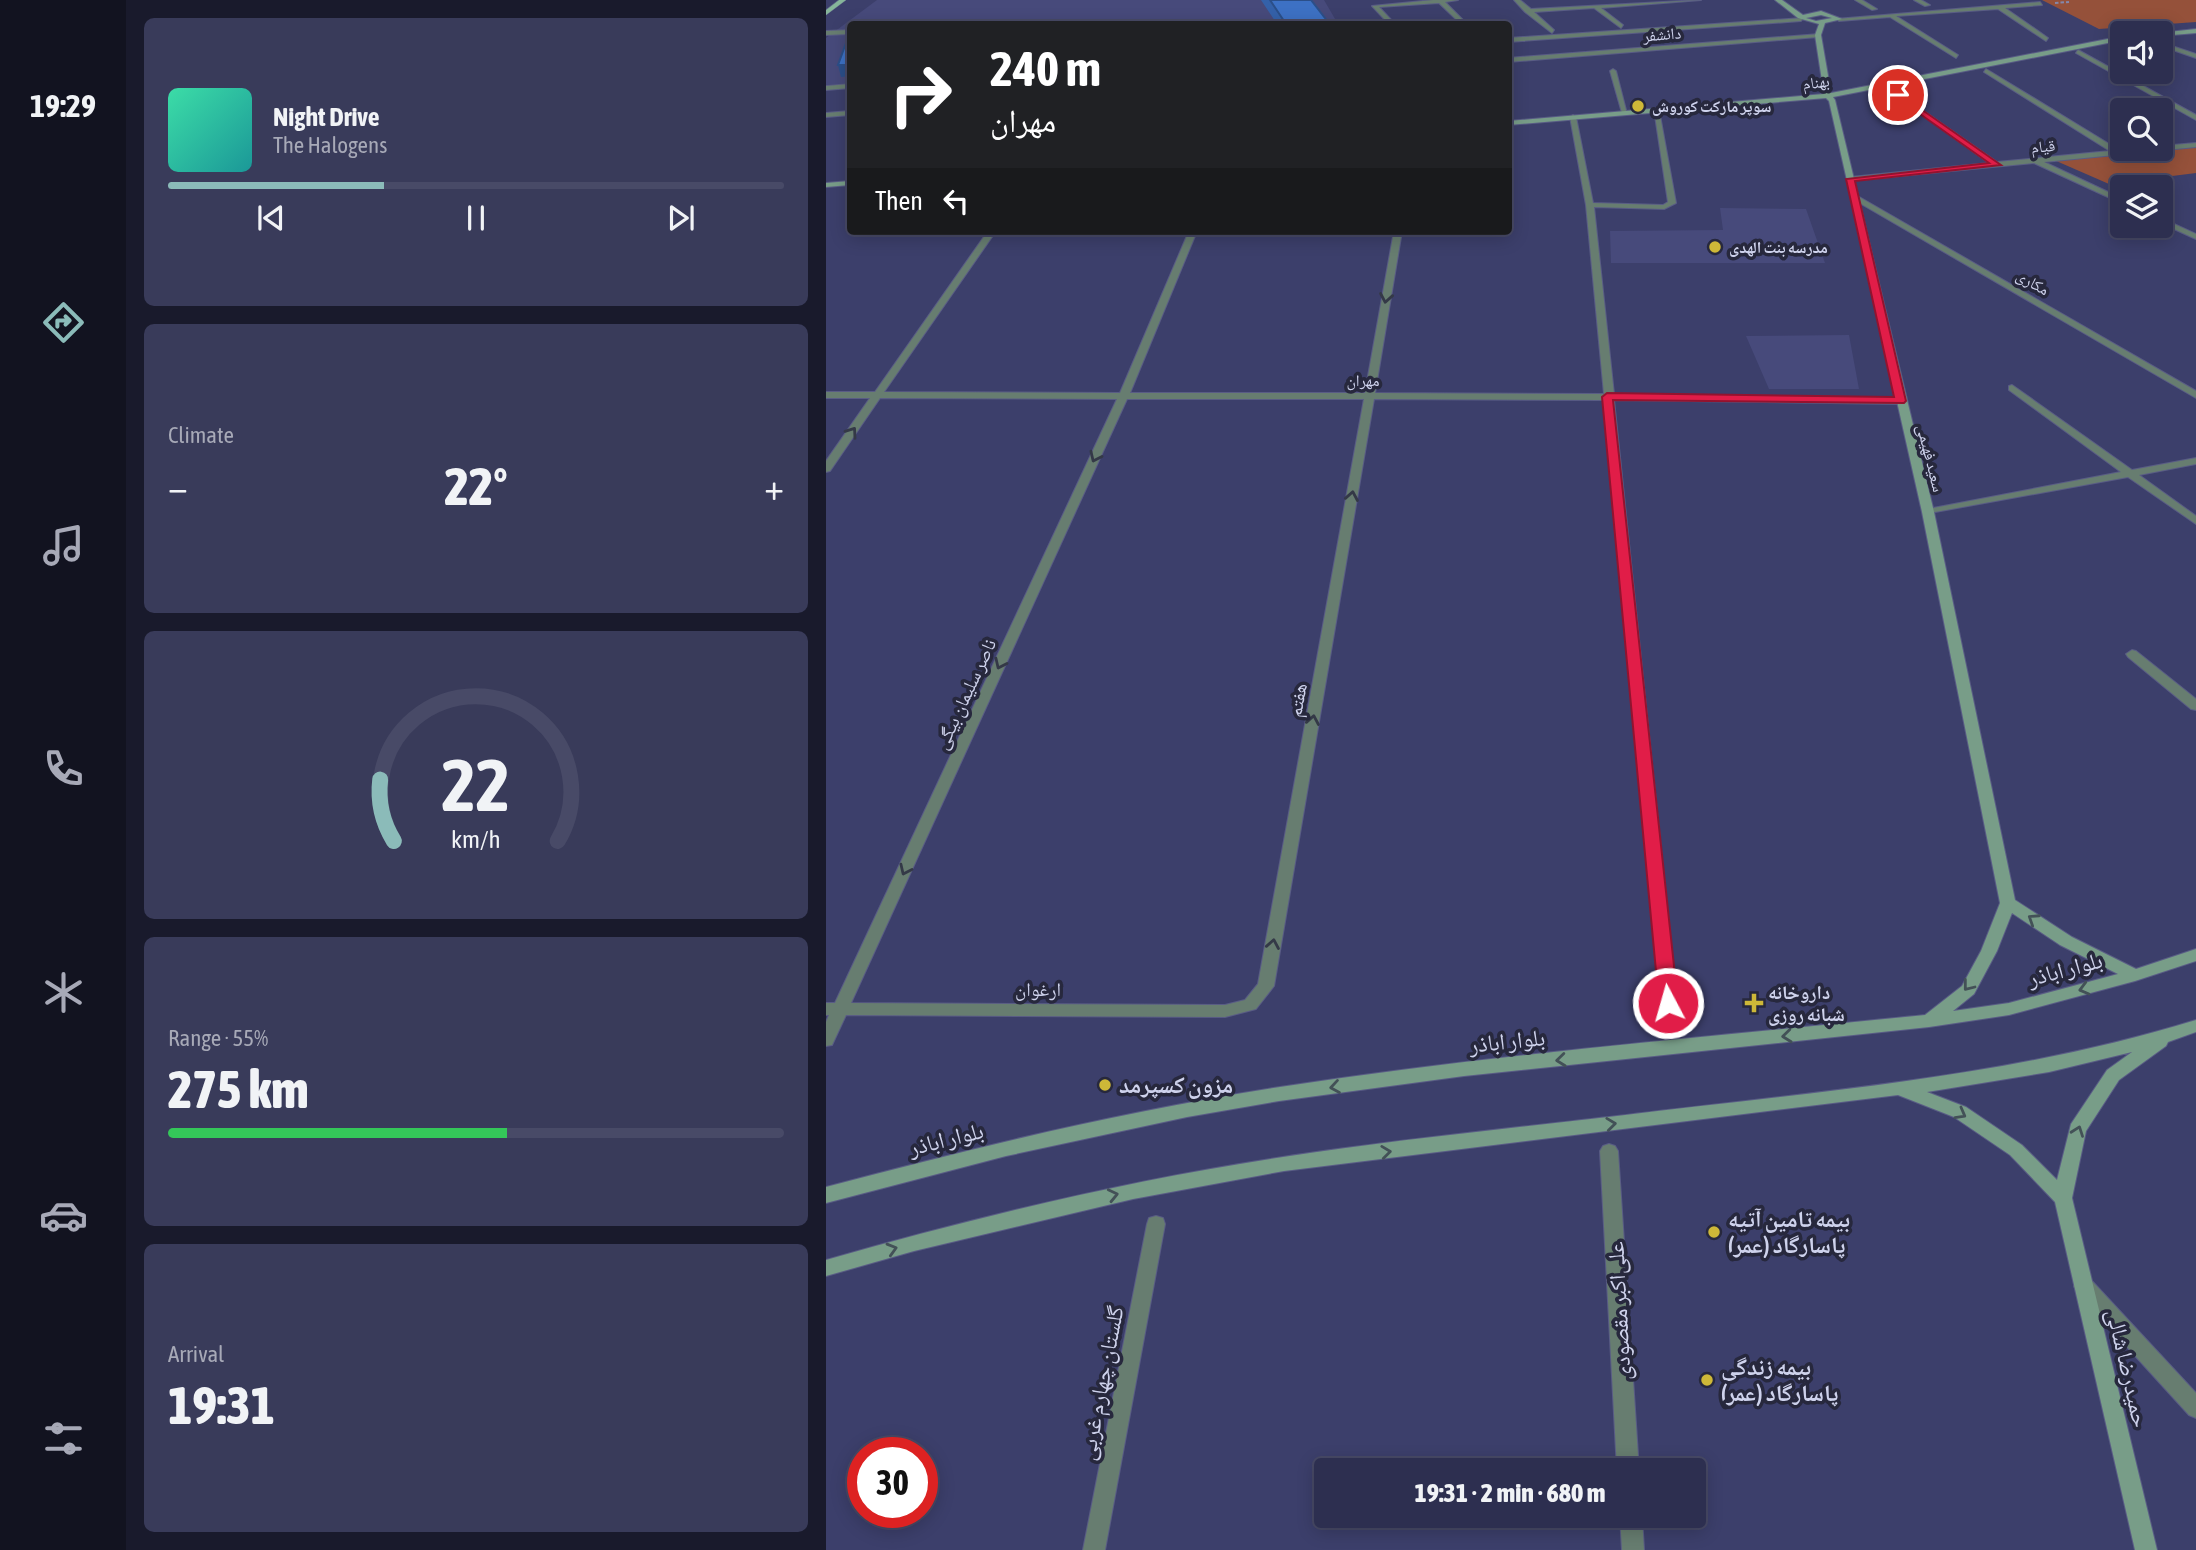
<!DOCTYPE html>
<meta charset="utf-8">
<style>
body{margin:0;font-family:"Asap Condensed","Noto Naskh Arabic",sans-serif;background:#393b5a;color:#f1f3f6;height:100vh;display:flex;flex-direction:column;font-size:26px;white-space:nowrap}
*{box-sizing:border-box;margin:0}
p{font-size:23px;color:#a7a9b7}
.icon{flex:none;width:38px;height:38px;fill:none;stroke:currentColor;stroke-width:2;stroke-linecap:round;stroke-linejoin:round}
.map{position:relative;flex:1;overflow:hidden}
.drawer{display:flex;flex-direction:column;gap:18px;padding:18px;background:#191a2c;width:700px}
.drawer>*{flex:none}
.banner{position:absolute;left:21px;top:21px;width:665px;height:214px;border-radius:7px;box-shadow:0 4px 18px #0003,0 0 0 2px #484a67;background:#202124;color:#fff;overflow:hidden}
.buttons{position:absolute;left:1284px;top:21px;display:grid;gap:14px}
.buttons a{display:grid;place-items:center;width:63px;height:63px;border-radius:7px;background:#2d2f50;box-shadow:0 4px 18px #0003,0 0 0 2px #484a67;font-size:35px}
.speed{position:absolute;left:21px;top:1437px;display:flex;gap:14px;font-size:35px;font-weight:700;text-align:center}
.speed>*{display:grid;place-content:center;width:91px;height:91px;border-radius:50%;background:#2d2f50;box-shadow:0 4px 18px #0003,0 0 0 2px #484a67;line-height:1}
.speed .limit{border:10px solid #d22;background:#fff;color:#111}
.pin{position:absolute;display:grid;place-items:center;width:60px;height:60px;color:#fff;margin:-30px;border:4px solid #fff;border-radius:50%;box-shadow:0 2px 7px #0007}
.me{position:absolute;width:77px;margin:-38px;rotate:354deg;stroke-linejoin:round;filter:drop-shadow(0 0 5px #0008)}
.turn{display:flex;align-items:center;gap:24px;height:147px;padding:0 28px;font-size:32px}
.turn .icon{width:91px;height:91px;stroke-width:2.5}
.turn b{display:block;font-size:49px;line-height:60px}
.then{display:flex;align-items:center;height:66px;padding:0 28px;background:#0003;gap:14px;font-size:26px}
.big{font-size:52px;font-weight:800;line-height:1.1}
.drawer .card{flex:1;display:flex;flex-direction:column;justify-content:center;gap:10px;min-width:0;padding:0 24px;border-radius:10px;background:#393b5a}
.drawer .dial{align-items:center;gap:0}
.dial svg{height:182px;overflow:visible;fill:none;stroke:#484a67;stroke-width:7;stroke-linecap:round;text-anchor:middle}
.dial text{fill:#f1f3f6;stroke:none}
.song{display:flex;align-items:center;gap:21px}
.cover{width:84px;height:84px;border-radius:10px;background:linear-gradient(135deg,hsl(160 70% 55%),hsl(180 70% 35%))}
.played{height:7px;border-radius:4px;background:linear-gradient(90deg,#8bbbb9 35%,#484a67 35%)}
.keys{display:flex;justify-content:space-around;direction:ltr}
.heat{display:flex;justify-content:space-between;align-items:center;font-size:38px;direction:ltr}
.charge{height:10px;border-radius:5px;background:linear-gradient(90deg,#34c759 55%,#484a67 0)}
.trip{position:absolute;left:488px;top:1458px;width:392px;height:70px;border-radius:7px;background:#2d2f50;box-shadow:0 4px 18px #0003,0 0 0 2px #484a67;font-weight:800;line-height:70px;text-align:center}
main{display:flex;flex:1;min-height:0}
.tab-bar{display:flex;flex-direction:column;width:126px;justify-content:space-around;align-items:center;background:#121320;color:#a7a9b7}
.tab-bar .icon{width:49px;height:49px}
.tab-bar .on{color:#8bbbb9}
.tab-bar b{font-size:32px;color:#f1f3f6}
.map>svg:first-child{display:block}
</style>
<main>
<nav class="tab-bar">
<b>19:29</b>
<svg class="icon on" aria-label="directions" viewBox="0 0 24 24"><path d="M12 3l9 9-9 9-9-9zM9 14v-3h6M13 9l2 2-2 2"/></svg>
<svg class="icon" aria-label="music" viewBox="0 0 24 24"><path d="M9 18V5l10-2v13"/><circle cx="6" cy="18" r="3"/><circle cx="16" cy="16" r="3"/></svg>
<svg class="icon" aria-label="phone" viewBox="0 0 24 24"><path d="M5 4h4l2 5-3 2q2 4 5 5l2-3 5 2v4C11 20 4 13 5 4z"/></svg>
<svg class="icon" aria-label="climate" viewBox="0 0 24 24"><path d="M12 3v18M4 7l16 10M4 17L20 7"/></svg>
<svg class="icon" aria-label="car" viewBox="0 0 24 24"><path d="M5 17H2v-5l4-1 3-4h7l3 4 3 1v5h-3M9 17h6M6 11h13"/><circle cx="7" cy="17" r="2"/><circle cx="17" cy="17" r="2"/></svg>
<svg class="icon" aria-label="filters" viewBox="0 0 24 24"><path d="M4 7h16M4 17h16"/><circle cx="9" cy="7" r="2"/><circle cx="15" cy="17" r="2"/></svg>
</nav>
<section class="drawer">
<div class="card">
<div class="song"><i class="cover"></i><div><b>Night Drive</b><p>The Halogens</p></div></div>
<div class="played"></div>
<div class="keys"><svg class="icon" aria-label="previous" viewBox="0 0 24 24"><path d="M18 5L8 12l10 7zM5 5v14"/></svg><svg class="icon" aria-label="pause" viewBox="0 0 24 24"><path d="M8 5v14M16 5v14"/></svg><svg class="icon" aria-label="next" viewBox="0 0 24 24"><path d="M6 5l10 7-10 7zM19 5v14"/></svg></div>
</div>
<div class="card"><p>Climate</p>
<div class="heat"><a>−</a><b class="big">22°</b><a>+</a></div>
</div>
<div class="card dial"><svg viewBox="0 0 100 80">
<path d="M14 69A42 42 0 1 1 86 69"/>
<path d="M14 69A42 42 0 0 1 8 42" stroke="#8bbbb9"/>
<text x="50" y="56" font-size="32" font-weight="700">22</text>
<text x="50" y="72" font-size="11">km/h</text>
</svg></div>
<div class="card"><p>Range · 55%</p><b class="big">275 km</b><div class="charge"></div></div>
<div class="card"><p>Arrival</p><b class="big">19:31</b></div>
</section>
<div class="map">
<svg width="1370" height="1550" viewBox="0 0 1370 1550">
<rect width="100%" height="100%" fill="#3c3f6b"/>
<path fill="#474a7b" d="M51 0H498L512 24H24V83L0 85V38Z
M894 208 980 209 999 263H785L784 231 897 230Z
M1023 335 1033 389H943L920 336Z"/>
<path fill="#95513a" d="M1216 0H1370V22L1273 29Z
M1370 146V173L1283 184 1228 160Z"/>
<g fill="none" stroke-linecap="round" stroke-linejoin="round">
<defs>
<path id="lane" d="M131 22 139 24H128Z
M24 30V34L0 35V31Z"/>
<path id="street" d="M607 0H632L619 2 641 24H635L613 3 553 7 569 24H563L546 6Z
M688 0H694L705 9 875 0 775 8 797 25 795 28 768 8 708 12 728 30 726 33 699 12Z
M1029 0H1036L1051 9 1046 10Z
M1088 0H1095L1104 5 1099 6Z
M1214 2 1216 5 1179 8 1222 38 1220 41 1172 9 1070 16 1132 55 1130 58 1064 17 1013 21 1010 19Z
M977 18 975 21 682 42V38Z
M994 34 992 37 682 62V58Z
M1346 46 1370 54V58L1344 49Z
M1252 50 1370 115V120L1250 53Z
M787 69 790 71 801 114 796 113 784 71Z
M1160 69 1293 150 1335 149V146L1370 143V147L1218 162 1297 199V204L1208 163 1022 181 1021 179 1025 177 1163 163 1070 96 1072 93 1171 162 1284 151 1158 72Z
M24 84V88L0 90V86Z
M828 109 833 110 850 203 838 209 768 207 788 394 1074 398 1079 401 1074 404 788 400 851 1003 849 1007 843 1009 837 1007 835 1003 778 400 548 399 448 986 430 1009 399 1017 20 1015 6 1045 0 1046V1022L3 1015H0V1003H9L291 399 54 398 4 471 0 472V461L44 398H0V392H49L162 231H170L58 392 294 393 363 231H371L304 393H539L568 231H576L549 393 778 394 760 205 744 117 747 115 750 117 767 203 837 205 842 202ZM301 399H538L432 984 419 1000 399 1005 25 1003Z
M24 111V115L0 117V113Z
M1028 194 1370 391V398L1025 198 1024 196Z
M1335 218 1370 234V239L1335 223Z
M1186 385 1306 470 1370 458V464L1313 475 1370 516V524L1302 477 1098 514V510L1102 509 1295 472 1183 390V386Z
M1306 650 1310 651 1370 699V710L1365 709 1302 657 1300 654Z
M783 1144 789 1146 792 1151 813 1470H791L774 1151 777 1146Z
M330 1216 337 1218 339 1224 279 1550H257L321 1224 323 1218Z
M1258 1277 1265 1280 1370 1393V1418L1363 1415 1251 1292 1248 1286 1251 1280Z
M794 1516H816L818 1550H796Z"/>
<path id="secondary" d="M949 0H956L977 15 995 11 1016 19 999 23 995 35 1005 93 1297 36V40L1007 97 1009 100 1108 512 1189 900 1246 937 1310 969 1370 949V961L1309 981 1183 1015 1103 1027 638 1076 453 1101 361 1117 180 1156 0 1203V1187C150 1147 300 1111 454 1087 668 1054 884 1037 1099 1015L1136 986 1155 951 1174 903 1096 512 1003 101 1000 98 682 125V121L998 94 989 35 993 24 972 18ZM995 15 1006 18 990 21 980 18ZM1186 913 1234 945 1292 974 1183 1003 1127 1011 1148 994 1171 951Z
M1370 29V33L1335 36V33H1333Z
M24 181V185L0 187V183Z
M1370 1020V1032L1342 1042 1340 1046 1293 1080 1260 1131 1246 1198 1331 1550H1309L1229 1202 1184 1155 1128 1117 1072 1095 458 1171 307 1199 88 1251 0 1276V1260C150 1217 303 1180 457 1157 568 1140 680 1129 791 1116 985 1092 1183 1078 1370 1020ZM1306 1052 1281 1070 1245 1124 1231 1180 1196 1145 1140 1107 1101 1092 1223 1072Z"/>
<path id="primary" d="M13 0H20L0 15V10Z"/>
</defs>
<use href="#lane" stroke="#595c85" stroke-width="2"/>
<use href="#street" stroke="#595c85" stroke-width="2"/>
<use href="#secondary" stroke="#595c85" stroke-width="2"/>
<use href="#primary" stroke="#595c85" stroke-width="1"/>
<path stroke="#8488ab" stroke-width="2" stroke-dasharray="3.5 2" stroke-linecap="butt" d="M1229 3 1243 2"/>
<use href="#lane" fill="#677d70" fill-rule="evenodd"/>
<use href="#street" fill="#677d70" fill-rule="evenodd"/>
<use href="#secondary" fill="#789d88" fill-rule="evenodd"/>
<use href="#primary" fill="#86b59a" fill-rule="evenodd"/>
</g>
<path fill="#3461a9" d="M435 0H485L502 22V24H451Z"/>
<path fill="#2b4f89" d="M502 22V24H471Z
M12 65H24V76L15 77Z"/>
<path fill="#3d71c4" stroke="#2b4f89" stroke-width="2" d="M444 0H485L502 22 460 24Z
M28 23H60L59 24H27Z
M24 32V65H12Z"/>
<defs><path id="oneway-chevron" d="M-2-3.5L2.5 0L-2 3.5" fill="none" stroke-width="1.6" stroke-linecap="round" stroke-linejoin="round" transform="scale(1.75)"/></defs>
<g stroke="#343947">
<use href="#oneway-chevron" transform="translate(560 298) rotate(100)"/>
<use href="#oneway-chevron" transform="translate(26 432) rotate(-55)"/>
<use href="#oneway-chevron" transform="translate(269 457) rotate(115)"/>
<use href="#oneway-chevron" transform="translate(526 496) rotate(-80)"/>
<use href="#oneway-chevron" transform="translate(174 664) rotate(115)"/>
<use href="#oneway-chevron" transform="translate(487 720) rotate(-80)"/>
<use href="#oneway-chevron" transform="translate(79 870) rotate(115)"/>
<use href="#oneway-chevron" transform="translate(447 944) rotate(-80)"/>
</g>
<g stroke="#435157">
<use href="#oneway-chevron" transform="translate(1207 919) rotate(-147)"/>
<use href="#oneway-chevron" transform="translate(1142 986) rotate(128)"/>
<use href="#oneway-chevron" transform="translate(1258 989) rotate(165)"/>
<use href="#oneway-chevron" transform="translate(961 1036) rotate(174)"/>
<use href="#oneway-chevron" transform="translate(735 1060) rotate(174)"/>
<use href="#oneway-chevron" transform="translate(509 1087) rotate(171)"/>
<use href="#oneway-chevron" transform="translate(1135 1114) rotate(29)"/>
<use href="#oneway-chevron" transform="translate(785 1124) rotate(-7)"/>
<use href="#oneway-chevron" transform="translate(1252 1131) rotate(-70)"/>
<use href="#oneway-chevron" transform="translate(560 1152) rotate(-7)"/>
<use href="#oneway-chevron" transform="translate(287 1195) rotate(-13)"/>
<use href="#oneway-chevron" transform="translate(66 1249) rotate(-16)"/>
</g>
<path fill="#e11d48" stroke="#92132f" stroke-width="2" d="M1072 93 1175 165 1029 181 1080 401 1078 403 787 400 852 1003 849 1008H836L833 1003 776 397 781 393 1068 397 1020 179 1163 163 1070 97Z"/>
<g fill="#ceb838" stroke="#27283d" stroke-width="2.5">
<circle cx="812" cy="106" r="7"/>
<circle cx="889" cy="247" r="7"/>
<path d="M924.5 992.5h7v7h7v7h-7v7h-7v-7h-7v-7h7z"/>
<circle cx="279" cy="1085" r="7"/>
<circle cx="888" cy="1232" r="7"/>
<circle cx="881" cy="1380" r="7"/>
</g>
<g text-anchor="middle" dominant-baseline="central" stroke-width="7" stroke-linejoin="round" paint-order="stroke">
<g font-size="16" fill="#ced2ec" stroke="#27283d">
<text transform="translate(836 34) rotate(-5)">دانشفر</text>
<text transform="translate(990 82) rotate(-7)">بهنام</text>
<text transform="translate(1217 146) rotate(-6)">قیام</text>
<text transform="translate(1207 282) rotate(30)">مکاری</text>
<text x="537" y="380">مهران</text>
<text transform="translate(1105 458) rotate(76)">سعید فهیمی</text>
</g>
<g font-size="16" font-weight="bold" fill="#ced2ec" stroke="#27283d" text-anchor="start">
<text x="826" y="106">سوپر ماركت كوروش</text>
<text x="903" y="247">مدرسه بنت الهدی</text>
</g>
<g font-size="19" fill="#ced2ec" stroke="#27283d">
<text transform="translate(139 694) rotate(-65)">ناصر سلیمان بیگی</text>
<text transform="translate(471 700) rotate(-80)">هفتم</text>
<text x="212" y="989">ارغوان</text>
</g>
<g font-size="19" font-weight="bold" fill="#ced2ec" stroke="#27283d" text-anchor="start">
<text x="942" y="992">داروخانه<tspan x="942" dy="22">شبانه روزی</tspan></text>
</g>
<g font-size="23" fill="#ced2ec" stroke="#27283d">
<text transform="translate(1239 969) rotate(-15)">بلوار اباذر</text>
<text transform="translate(681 1041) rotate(-6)">بلوار اباذر</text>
<text transform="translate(120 1139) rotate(-14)">بلوار اباذر</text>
<text transform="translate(793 1311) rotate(-93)">علی‌اکبر مقصودی</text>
<text transform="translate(1302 1368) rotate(77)">حمیدرضا شالی</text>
<text transform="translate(275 1383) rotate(-79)">گلستان چهارم غربی</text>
</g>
<g font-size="23" font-weight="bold" fill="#ced2ec" stroke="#27283d" text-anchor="start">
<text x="293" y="1085">مزون کسپرمد</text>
<text x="902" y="1219">بیمه تامین آتیه<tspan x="902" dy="26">(عمر) پاسارگاد</tspan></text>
<text x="895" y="1367">بیمه زندگی<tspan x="895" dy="26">(عمر) پاسارگاد</tspan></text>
</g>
</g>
</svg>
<div class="buttons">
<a><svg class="icon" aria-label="sound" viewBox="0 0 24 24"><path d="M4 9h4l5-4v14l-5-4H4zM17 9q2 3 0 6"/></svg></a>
<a><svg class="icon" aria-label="search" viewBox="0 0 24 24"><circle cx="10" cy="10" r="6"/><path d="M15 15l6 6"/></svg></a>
<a><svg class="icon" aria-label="layers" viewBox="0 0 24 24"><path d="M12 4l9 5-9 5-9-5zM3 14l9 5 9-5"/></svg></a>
</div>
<div class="speed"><div class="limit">30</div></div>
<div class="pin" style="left:1072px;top:95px;background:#d93025"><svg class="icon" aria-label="arrive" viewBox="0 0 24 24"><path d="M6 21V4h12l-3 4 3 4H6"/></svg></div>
<svg class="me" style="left:842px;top:1003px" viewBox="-20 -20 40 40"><circle r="17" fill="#e11d48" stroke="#fff" stroke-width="3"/><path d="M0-11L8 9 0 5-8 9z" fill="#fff"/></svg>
<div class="trip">19:31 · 2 min · 680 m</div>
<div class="banner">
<div class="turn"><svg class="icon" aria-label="right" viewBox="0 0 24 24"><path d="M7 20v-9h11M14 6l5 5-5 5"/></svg><div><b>240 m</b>مهران</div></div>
<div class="then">Then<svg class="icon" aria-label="left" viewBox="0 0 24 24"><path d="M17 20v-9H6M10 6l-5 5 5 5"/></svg></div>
</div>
</div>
</main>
